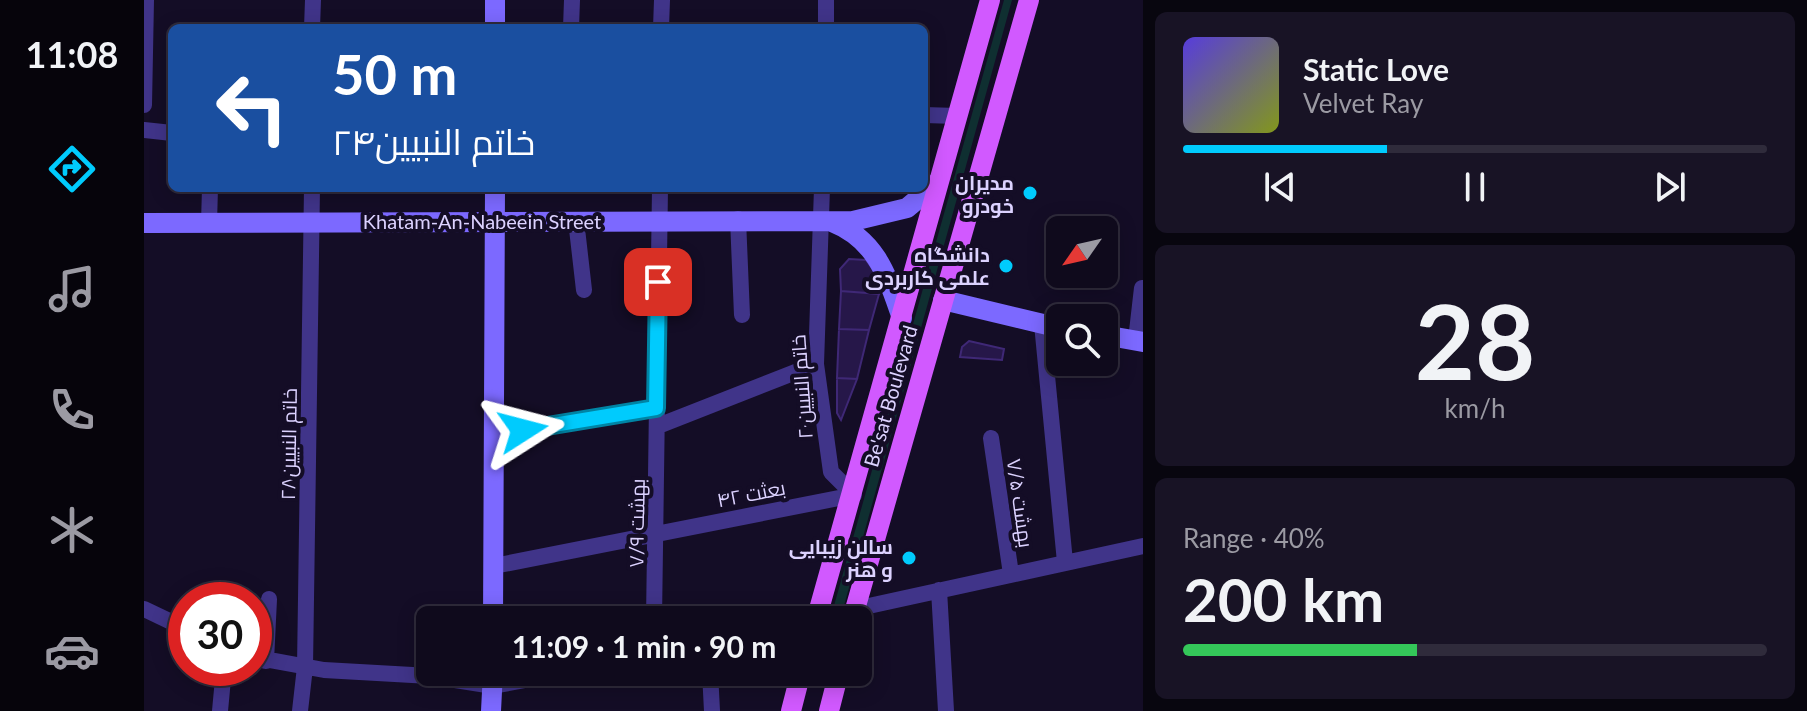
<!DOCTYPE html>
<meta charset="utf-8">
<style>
body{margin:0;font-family:Lato,Cairo,sans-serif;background:#181325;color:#f1f3f6;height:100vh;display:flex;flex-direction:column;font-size:30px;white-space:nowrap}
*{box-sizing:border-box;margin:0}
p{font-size:26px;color:#9b9aa3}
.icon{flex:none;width:44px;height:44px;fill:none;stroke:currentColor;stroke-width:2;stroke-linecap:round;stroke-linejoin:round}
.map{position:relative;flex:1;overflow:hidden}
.side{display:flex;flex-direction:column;gap:12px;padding:12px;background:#08060f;width:664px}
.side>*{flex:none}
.guide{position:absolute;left:24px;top:24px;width:760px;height:168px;border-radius:12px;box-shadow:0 4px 20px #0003,0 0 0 2px #2f2b3b;background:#1a4fa0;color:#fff;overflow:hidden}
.needle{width:52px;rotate:236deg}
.buttons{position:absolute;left:902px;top:216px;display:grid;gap:16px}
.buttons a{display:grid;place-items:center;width:72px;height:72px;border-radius:12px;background:#0f0a1c;box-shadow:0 4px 20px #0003,0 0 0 2px #2f2b3b;font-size:40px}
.speed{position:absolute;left:24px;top:582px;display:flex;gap:16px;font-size:40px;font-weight:700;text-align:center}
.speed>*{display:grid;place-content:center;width:104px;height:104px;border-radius:50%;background:#0f0a1c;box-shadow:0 4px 20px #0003,0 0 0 2px #2f2b3b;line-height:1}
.speed .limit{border:12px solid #d22;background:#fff;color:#111}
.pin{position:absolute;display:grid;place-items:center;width:68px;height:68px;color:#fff;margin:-34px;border-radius:16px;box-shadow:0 4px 12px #0006}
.me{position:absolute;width:88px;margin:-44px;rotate:81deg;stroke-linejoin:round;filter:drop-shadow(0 0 6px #0008)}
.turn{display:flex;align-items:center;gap:28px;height:168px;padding:0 32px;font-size:36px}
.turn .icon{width:104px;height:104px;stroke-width:2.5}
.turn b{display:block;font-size:56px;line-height:68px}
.big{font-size:60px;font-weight:700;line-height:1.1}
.side .card{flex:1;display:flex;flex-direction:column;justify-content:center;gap:12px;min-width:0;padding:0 28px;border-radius:12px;background:#181325}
.side .dial{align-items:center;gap:0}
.dial b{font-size:104px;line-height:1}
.song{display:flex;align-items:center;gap:24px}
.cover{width:96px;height:96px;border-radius:12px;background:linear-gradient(135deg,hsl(250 70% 55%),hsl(70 70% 35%))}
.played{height:8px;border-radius:4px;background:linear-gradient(90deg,#00cbfd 35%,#2f2b3b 35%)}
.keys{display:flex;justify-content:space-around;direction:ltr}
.charge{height:12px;border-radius:6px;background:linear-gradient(90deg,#34c759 40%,#2f2b3b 0)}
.trip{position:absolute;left:272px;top:606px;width:456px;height:80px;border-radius:12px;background:#0f0a1c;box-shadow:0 4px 20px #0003,0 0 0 2px #2f2b3b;font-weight:700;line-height:80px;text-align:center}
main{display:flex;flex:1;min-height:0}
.dock{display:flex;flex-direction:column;width:144px;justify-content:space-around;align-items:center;background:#06040b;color:#9b9aa3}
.dock .icon{width:56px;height:56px}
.dock .on{color:#00cbfd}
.dock b{font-size:36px;color:#f1f3f6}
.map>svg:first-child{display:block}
</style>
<main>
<nav class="dock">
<b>11:08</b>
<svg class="icon on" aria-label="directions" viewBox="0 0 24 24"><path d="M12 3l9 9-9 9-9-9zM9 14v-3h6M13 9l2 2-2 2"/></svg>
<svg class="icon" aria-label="music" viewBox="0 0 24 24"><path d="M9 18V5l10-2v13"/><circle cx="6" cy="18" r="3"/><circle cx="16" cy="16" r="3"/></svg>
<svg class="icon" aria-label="phone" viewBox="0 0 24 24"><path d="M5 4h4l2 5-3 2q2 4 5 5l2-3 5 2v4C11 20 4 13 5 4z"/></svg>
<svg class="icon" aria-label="climate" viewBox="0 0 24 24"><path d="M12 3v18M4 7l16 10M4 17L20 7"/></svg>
<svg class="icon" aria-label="car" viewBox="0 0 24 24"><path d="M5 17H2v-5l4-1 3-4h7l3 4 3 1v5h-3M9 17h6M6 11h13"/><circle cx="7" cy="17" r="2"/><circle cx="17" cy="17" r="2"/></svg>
</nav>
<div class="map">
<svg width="999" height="711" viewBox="0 0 999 711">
<rect width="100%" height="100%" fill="#140d26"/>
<path fill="#0f2f31" d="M860 0H868L696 620H686Z"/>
<path fill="#261749" stroke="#3f2876" stroke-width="2" d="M705 259 722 260 730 271 735 294 697 291 696 269Z
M697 291 735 294 725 330 695 329Z
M695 329 725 330 713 379 693 378Z
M825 341 860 349 858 360 816 357 818 347Z
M693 378 713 379 697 420 693 413Z"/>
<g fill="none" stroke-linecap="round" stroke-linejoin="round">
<path stroke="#403489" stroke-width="16" d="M168 28 169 0
M427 28 428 0
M517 28 518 0
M682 28V0
M0 105 2 0
M780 115 813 116
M0 130 28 133
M678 188 672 364 687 472 710 495
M594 219 598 315
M432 220 440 290
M65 223 66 188
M898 324 921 562
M992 340 998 288
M514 426 672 364
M352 434 512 408
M847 438 867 574
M350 566 710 495
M795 590 802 711
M0 609 42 629
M711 609 999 546
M510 620 516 188
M110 657 180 670 286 676 349 686 424 672
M122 661 125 599
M566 672 568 711
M76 711 80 668
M156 711 161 667 168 188"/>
<path stroke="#7c69ff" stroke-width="20" d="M351 28V0
M688 222C733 240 743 276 758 318
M0 223 709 221 763 208 794 182
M799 300 916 328
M960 335 999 342
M349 620 351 188
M347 711 349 672"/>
<path stroke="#d159ff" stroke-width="20" d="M672 620 846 0
M708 620 885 0
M647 711 657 672
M685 711 695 672"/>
</g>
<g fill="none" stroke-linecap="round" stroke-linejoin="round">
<defs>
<path id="route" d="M379 430 512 408 514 282"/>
</defs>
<use href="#route" stroke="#0084a4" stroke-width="20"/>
<use href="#route" stroke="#00cbfd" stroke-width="14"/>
</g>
<g fill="#00cbfd" stroke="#140d26" stroke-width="3">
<circle cx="886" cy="193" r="8"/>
<circle cx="862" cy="266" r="8"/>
<circle cx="765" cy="558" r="8"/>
</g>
<g text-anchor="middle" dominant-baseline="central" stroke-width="8" stroke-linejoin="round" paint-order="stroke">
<g font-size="20" font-weight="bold" fill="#dcd2ff" stroke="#140d26" text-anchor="end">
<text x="870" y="182">مدیران<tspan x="870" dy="23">خودرو</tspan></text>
<text x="846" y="254">دانشگاه<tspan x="846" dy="23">علمی کاربردی</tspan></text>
<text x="749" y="546">سالن زیبایی<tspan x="749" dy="23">و هنر</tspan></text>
</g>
<g font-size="20" fill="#dcd2ff" stroke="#140d26">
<text x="338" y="221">Khatam-An-Nabeein Street</text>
<text transform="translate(657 387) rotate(-94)">خاتم النبیین۲۰</text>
<text transform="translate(746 396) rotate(-74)">Be'sat Boulevard</text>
<text transform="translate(144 444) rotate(-89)">خاتم النبیین۲۸</text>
<text transform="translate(607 493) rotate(-11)">بعثت ۴۲</text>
<text transform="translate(877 503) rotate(82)">بهشت ۷/۵</text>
<text transform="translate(492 523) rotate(-89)">بهشت ۷/۹</text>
</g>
</g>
</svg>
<div class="buttons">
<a><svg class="needle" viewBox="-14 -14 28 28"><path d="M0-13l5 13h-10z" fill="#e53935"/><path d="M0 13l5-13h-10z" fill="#9b9aa3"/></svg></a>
<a><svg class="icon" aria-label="search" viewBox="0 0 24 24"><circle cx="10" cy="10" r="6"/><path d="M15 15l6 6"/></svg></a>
</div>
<div class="speed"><div class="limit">30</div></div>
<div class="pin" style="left:514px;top:282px;background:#d93025"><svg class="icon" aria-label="arrive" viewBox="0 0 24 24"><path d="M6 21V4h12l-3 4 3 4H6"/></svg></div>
<svg class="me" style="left:379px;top:430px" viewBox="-20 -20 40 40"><path d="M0-17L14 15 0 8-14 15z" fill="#00cbfd" stroke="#fff" stroke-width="4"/></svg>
<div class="trip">11:09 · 1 min · 90 m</div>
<div class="guide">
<div class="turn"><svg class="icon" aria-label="left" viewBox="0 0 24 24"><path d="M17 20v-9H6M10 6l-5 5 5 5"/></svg><div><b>50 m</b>خاتم النبیین۲۴</div></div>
</div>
</div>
<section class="side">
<div class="card">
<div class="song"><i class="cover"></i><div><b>Static Love</b><p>Velvet Ray</p></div></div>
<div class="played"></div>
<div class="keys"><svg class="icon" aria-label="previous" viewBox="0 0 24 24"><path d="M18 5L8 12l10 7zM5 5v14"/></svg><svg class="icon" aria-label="pause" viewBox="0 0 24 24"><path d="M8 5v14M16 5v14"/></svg><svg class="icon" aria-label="next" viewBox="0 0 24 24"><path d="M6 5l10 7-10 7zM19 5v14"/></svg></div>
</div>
<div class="card dial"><b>28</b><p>km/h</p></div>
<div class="card"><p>Range · 40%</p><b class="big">200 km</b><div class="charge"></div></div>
</section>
</main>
